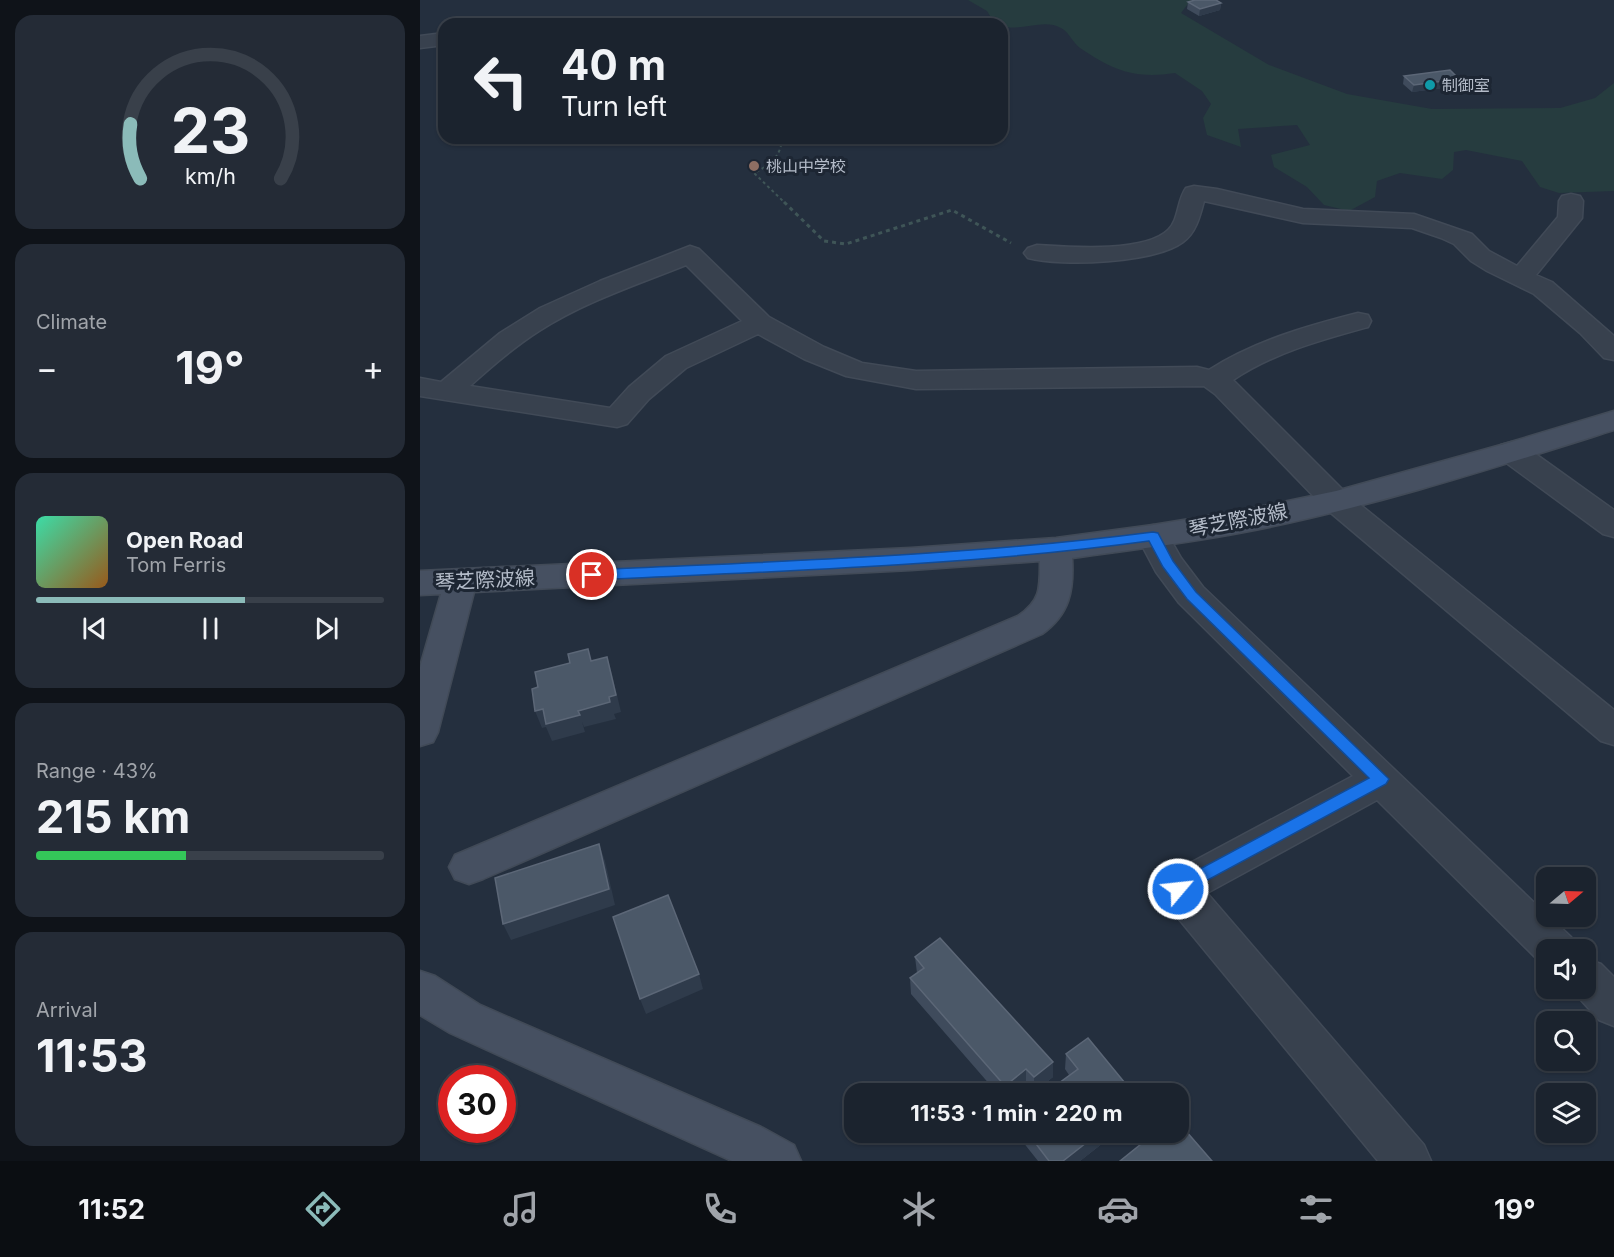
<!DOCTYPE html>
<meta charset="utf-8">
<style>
body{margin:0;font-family:Inter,"Noto Sans JP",sans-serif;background:#242b36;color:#f1f3f6;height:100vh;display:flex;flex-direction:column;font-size:22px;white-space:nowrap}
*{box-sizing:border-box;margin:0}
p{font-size:20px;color:#a0a4aa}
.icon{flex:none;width:33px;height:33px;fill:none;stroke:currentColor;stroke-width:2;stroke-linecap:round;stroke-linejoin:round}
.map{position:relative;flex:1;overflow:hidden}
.drawer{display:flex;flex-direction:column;gap:15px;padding:15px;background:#0f1319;width:420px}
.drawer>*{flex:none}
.top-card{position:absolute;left:18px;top:18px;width:570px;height:126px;border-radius:18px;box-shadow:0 2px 4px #0004,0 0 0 2px #39404a;background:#1b232e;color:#f1f3f6;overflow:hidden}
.needle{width:39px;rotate:71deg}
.controls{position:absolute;left:1116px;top:867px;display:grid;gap:12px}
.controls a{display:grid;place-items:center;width:60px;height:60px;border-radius:12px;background:#1b232e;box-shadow:0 2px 4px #0004,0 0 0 2px #39404a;font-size:30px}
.speed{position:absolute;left:18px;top:1065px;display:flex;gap:12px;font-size:30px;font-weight:700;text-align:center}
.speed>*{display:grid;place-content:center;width:78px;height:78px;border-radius:50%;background:#1b232e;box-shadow:0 2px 4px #0004,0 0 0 2px #39404a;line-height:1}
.speed .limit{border:9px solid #d22;background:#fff;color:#111}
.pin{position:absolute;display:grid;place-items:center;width:51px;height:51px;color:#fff;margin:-26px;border:3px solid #fff;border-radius:50%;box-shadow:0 2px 6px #0007}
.me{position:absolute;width:66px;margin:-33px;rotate:62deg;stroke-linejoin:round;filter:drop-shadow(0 0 4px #0008)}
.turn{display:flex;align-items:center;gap:21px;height:126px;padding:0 24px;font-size:27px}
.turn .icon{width:78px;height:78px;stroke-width:2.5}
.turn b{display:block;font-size:42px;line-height:51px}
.big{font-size:45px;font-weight:700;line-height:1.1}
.drawer .tile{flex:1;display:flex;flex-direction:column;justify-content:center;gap:9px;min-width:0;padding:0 21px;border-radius:18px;background:#242b36}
.drawer .dial{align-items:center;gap:0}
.dial svg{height:156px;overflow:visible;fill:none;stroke:#39404a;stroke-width:7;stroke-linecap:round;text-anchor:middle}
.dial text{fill:#f1f3f6;stroke:none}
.song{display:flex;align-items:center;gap:18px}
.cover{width:72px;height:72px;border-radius:9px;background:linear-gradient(135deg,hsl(160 70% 55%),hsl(30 70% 35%))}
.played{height:6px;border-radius:3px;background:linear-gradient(90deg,#8bbbb9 60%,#39404a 60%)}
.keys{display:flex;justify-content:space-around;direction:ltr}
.heat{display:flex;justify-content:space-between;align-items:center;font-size:33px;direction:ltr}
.charge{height:9px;border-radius:4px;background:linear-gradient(90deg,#34c759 43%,#39404a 0)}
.trip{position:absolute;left:424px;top:1083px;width:345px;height:60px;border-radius:18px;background:#1b232e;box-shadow:0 2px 4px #0004,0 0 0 2px #39404a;font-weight:700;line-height:60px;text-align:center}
.tabs{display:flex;height:96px;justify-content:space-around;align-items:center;background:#0b0e12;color:#a0a4aa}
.tabs .icon{width:42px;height:42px}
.tabs .active{color:#8bbbb9}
.tabs b{font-size:27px;color:#f1f3f6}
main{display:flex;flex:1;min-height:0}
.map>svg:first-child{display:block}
</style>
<main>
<section class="drawer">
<div class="tile dial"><svg viewBox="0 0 100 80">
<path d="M14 69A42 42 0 1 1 86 69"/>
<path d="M14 69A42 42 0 0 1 9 41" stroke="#8bbbb9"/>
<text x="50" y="56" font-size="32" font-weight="700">23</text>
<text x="50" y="72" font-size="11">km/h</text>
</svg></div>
<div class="tile"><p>Climate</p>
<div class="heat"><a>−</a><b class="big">19°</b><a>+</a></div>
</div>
<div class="tile">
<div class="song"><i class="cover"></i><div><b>Open Road</b><p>Tom Ferris</p></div></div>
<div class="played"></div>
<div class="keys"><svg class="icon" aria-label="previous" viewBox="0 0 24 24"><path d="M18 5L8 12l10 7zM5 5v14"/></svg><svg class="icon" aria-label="pause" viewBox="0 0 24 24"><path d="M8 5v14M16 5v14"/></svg><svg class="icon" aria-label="next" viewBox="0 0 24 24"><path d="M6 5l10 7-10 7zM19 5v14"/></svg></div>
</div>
<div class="tile"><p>Range · 43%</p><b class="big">215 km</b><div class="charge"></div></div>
<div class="tile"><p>Arrival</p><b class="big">11:53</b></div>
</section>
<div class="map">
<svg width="1194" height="1161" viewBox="0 0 1194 1161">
<rect width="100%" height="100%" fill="#242f3e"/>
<path fill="#263c3f" d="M548 0H771L761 13 849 65 927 94 1012 109 1140 108 1175 98 1194 83V191L1139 193 1120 187 1102 161 1046 150 1034 152 1033 170 1022 179 980 173 957 181 955 197 929 211 904 205 887 187 854 167 851 155 890 145 877 125 818 129 821 147 787 135 783 118 791 104 782 91 755 73C715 79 694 71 660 48 653 43 649 32 641 28 624 18 600 32 582 26V24H575L567 11Z"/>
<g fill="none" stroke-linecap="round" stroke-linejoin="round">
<defs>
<path id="street" d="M24 33V45L0 48V36Z
M774 186 797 189 883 209 994 214 1052 234 1069 251 1097 266 1138 217 1139 201 1142 196 1151 194 1160 196 1163 201 1162 218 1116 275 1132 282 1194 336V360L1184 358 1160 333 1114 294 1067 271 1051 261 1034 244 1021 238 992 228 883 223 784 201C780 216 776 233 763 242 735 263 642 267 608 258L604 253 608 248 617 245C649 247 724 253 748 230 759 220 757 200 766 188Z
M270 246 279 249 349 317 404 347 442 363 496 371 777 367 789 370C834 341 887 326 938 313L948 315 951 321 948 327C901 340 853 353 813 380L927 494 1194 710V745L1181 741 905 508 795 394 784 386 496 389 426 376 384 359 338 334 266 368 229 399 207 424 197 427 0 396V378L21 382 80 333 120 308 180 281ZM266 265 322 321 246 356 209 387 190 408 50 386C72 366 94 347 119 331 164 302 216 285 266 265Z
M1092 442 1103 445 1194 510V537L1183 534 1081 459 1077 452 1081 445Z
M733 525 744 528 761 558 783 587 1126 914V916H1129L1151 937 1157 950H1126V965L1121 963 957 800 787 893 1004 1145 1011 1161H958L744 901 738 889 744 877 933 776 759 603 736 572 717 536 722 528Z
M1166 959 1181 964 1194 977V1026L1179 1020 1150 988H1166Z"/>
<path id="secondary" d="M1194 411V430C1073 468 949 508 824 532 767 543 710 550 652 558 654 590 650 614 622 634L63 879 49 884 35 879 29 867 35 855 598 616C621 600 620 588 620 561L491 570 54 592 18 732 13 742 0 746V667L21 594 0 595V571L491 548 636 538 733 525 825 510 916 491 1081 445Z
M0 971 15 976 60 1005 341 1127 374 1145 381 1161H312L30 1033 0 1015Z"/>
</defs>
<use href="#street" stroke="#414a57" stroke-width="3"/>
<use href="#secondary" stroke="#414a57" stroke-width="3"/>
<path stroke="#3f5557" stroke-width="2" stroke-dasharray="3 3" stroke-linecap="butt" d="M362 138C361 157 350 165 334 173L365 203"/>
<path stroke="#3f5557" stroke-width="3" stroke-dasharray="4 4" stroke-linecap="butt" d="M364 202 404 241 426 244 532 210 591 243"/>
<use href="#street" fill="#38414e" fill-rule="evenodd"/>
<use href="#secondary" fill="#465061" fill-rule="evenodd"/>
</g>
<path fill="#3f4b5c" d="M768 2 801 3 800 10 779 16 767 9Z
M984 76 1038 86 992 92 983 84Z
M495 957 633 1077 614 1092 606 1084 594 1094H578L491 994 490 978 497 973Z
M646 1054 714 1094 649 1075 645 1069Z
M595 1132H697L660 1161H618Z"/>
<path fill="#2f3b4b" d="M801 3 800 10 779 16 780 9Z
M1039 79 1038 86 992 92 994 85Z
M187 657 192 674 201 712 194 714 196 719 164 727 158 711 189 697Z
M123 709 160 715 165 732 132 741 126 727 122 728 115 711Z
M179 844 185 861 195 905 91 940 83 924Z
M279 974 283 989 226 1014 220 999Z
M633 1062V1077L614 1092V1077Z
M606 1069V1084L594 1094H585V1086Z
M680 1132H697L660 1161H643Z"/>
<path fill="#4b5868" stroke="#5c6777" stroke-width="1.5" d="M775 0H796L801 3 780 9 768 2Z
M1030 70 1039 79 994 85 984 76Z
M168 649 171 661 187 657 196 695 189 697 190 702 158 711 160 715 126 724 123 709 115 711 112 689 118 687 115 672 150 663 148 654Z
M179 844 189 889 83 924 75 878Z
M248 895 279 974 220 999 193 917Z
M520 938 633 1062 614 1077 606 1069 585 1086 490 978 504 968 495 957Z
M668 1038 714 1094H624L658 1069 646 1054Z
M610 1087 614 1094H601Z
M759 1123 792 1161H700L736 1132H759Z
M607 1132H680L643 1161H629Z"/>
<path fill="#1a73e8" stroke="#114b97" stroke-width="1.5" d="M733 532 738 533 753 561 776 592 969 779 966 784 758 896 752 894 750 889 752 884 949 778 767 599 743 567 729 541C544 566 358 571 172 580L165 575 172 570C359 561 547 556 733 532Z"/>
<circle fill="#0f9aa8" stroke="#1d2633" stroke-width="2" cx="1010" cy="85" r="6"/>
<circle fill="#8d6e63" stroke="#1d2633" stroke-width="2" cx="334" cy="166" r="6"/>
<g text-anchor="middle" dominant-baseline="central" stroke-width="6" stroke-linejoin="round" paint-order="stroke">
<g font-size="16" fill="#b4bcc9" stroke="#1d2633" text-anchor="start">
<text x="1022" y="85">制御室</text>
<text x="346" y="166">桃山中学校</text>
</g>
<g font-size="20" fill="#b4bcc9" stroke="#1d2633">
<text transform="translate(818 520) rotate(-11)">琴芝際波線</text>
<text transform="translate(65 580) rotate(-3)">琴芝際波線</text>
</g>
</g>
</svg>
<div class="controls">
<a><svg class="needle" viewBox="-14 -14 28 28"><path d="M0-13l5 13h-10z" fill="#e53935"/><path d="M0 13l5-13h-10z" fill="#a0a4aa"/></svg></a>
<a><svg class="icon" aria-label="sound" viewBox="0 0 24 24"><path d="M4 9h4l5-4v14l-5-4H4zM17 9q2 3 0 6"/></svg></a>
<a><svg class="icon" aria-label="search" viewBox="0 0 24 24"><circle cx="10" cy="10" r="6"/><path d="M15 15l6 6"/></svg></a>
<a><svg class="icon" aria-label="layers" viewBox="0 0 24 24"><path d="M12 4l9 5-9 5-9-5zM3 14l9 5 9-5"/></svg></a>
</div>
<div class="speed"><div class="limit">30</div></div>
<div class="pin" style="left:172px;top:575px;background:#d93025"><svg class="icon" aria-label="arrive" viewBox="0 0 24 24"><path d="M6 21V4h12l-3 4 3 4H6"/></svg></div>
<svg class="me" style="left:758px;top:889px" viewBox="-20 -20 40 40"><circle r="17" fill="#1a73e8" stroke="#fff" stroke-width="3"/><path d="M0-11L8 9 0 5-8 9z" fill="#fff"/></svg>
<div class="trip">11:53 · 1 min · 220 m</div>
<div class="top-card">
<div class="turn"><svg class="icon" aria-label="left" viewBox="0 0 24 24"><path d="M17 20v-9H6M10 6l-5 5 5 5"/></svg><div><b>40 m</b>Turn left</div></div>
</div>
</div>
</main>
<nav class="tabs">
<b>11:52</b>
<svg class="icon active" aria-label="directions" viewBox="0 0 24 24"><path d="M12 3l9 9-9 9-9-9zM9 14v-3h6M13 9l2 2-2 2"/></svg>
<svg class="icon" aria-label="music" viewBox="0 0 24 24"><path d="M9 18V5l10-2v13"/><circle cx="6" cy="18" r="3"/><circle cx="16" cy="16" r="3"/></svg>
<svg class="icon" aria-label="phone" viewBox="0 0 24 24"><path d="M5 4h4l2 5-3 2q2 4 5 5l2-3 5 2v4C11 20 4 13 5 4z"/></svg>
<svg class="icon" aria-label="climate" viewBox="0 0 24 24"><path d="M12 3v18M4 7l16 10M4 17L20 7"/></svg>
<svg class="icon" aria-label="car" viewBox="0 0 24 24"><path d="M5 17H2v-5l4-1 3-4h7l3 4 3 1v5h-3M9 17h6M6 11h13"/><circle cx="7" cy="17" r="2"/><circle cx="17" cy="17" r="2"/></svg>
<svg class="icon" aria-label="filters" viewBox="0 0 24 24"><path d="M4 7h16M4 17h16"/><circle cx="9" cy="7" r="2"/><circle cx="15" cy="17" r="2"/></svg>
<b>19°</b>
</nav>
